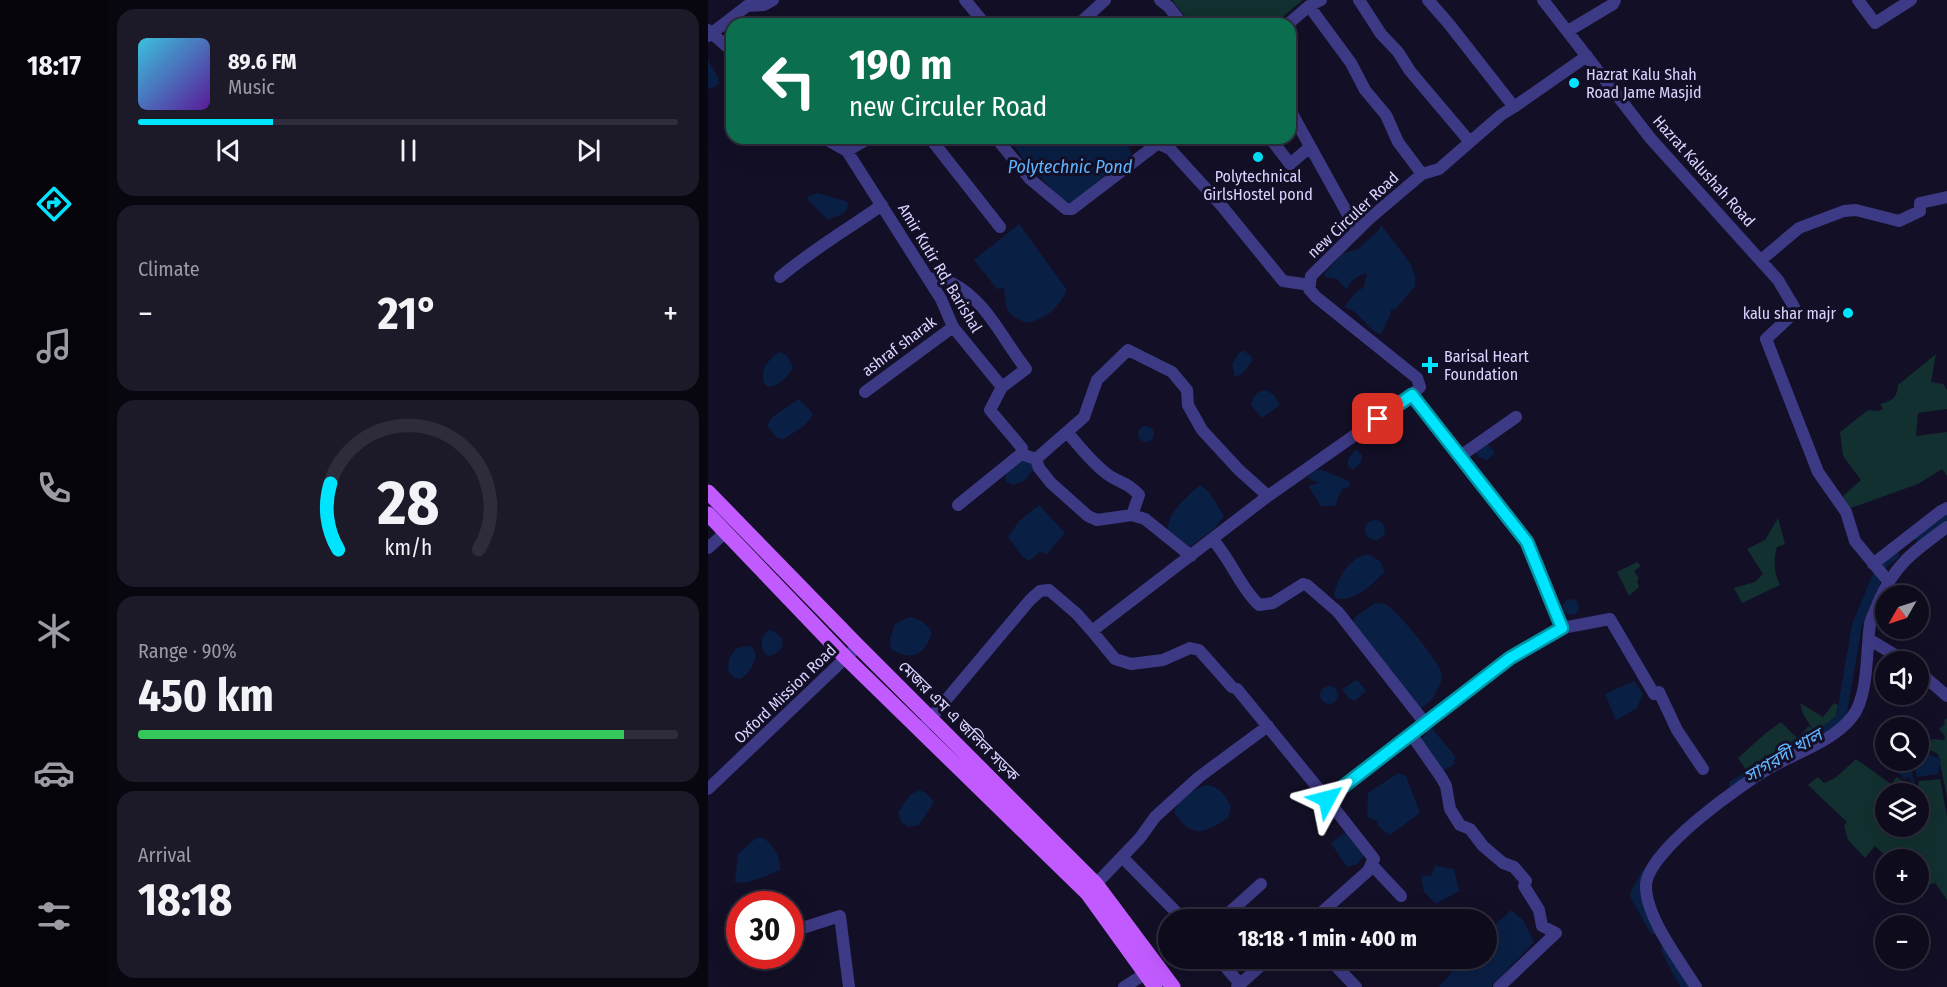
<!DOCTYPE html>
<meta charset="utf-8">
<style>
body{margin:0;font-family:"Fira Sans Condensed","Noto Sans Bengali",sans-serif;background:#1c1929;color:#f1f3f6;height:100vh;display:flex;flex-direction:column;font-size:22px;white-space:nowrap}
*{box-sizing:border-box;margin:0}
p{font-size:20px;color:#9b9ba3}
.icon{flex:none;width:33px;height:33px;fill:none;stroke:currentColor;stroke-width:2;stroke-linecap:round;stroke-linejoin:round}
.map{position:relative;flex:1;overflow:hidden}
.side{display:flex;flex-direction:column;gap:9px;padding:9px;background:#08060f;width:600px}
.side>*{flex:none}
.hud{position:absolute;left:18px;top:18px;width:570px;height:126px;border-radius:18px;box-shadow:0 6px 24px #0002,0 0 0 2px #2e2b3b;background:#0b6e4f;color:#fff;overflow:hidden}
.needle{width:39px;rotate:231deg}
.fabs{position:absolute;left:1167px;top:585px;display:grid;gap:12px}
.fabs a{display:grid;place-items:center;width:54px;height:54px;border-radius:50%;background:#0e0b1c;box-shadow:0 6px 24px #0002,0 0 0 2px #2e2b3b;font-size:30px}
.speed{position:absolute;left:18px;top:891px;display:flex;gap:12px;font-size:30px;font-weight:700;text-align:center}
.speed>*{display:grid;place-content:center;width:78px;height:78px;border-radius:50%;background:#0e0b1c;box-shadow:0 6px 24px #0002,0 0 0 2px #2e2b3b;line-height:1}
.speed .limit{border:9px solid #d22;background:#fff;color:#111}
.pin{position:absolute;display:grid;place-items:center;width:51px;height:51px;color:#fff;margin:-26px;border-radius:12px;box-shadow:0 3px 9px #0006}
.me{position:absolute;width:66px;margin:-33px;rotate:52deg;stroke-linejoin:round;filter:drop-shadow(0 0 4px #0008)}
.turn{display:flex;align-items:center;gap:21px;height:126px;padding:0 24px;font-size:27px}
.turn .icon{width:78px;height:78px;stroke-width:2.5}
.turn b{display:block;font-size:42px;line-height:51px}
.big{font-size:45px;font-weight:700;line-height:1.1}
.side .card{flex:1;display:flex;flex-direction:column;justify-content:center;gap:9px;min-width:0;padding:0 21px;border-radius:18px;background:#1c1929}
.side .dial{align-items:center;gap:0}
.dial svg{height:156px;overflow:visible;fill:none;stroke:#2e2b3b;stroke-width:7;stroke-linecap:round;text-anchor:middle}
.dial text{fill:#f1f3f6;stroke:none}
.song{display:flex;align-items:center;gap:18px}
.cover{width:72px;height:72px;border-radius:9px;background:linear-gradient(135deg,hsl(190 70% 55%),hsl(270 70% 35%))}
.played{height:6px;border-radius:3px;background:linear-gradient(90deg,#00e5ff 25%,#2e2b3b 25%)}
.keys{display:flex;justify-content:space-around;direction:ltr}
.heat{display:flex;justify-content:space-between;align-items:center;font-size:33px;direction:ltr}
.charge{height:9px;border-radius:4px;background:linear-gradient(90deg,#34c759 90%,#2e2b3b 0)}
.trip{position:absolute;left:450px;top:909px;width:339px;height:60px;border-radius:30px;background:#0e0b1c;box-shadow:0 6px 24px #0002,0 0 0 2px #2e2b3b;font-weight:700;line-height:60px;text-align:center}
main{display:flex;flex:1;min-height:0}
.tab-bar{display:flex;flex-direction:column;width:108px;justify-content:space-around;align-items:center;background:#06040b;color:#9b9ba3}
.tab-bar .icon{width:42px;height:42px}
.tab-bar .active{color:#00e5ff}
.tab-bar b{font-size:27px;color:#f1f3f6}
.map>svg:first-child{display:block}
</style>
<main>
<nav class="tab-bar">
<b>18:17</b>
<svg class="icon active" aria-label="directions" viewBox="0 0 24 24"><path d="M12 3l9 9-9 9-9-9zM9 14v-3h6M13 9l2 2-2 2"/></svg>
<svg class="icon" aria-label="music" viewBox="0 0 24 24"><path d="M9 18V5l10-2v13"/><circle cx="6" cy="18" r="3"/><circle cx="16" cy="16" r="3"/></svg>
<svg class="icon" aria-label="phone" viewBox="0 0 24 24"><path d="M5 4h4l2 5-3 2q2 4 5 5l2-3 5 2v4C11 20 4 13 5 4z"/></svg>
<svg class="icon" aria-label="climate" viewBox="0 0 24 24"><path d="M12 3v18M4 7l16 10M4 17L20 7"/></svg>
<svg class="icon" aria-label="car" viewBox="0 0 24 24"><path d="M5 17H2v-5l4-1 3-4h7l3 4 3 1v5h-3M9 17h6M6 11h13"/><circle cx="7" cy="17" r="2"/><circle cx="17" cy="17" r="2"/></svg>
<svg class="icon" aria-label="filters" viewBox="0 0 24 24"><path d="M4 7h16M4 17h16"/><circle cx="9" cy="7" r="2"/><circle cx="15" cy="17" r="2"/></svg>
</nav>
<section class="side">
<div class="card">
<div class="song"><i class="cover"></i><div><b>89.6 FM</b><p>Music</p></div></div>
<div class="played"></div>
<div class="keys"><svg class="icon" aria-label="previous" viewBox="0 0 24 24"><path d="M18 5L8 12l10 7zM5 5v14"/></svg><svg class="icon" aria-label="pause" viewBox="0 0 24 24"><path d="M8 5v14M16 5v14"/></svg><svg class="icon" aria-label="next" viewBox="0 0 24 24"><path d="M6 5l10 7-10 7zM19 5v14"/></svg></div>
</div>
<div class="card"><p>Climate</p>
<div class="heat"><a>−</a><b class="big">21°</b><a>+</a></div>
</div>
<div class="card dial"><svg viewBox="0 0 100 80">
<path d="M14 69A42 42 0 1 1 86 69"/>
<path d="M14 69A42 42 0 0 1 10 35" stroke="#00e5ff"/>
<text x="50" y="56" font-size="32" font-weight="700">28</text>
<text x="50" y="72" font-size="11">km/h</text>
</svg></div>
<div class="card"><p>Range · 90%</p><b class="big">450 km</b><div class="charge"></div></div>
<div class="card"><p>Arrival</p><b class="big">18:18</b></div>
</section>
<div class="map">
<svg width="1239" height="987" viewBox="0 0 1239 987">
<rect width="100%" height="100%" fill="#130f26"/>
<path fill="#12302f" d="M464 0H595L566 24H483Z
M1228 354 1223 382 1235 384 1239 390V409L1210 413 1208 436 1239 432V476L1234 469 1210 484 1140 509 1135 496 1153 480 1135 456 1132 432 1160 410 1171 411 1175 409 1172 404C1184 401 1189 398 1190 385Z
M1070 518 1077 544 1069 547C1065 559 1066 574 1072 585L1034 603 1026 588 1047 582 1055 574 1039 549 1057 540Z
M929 562 933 566 926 571 931 578 929 580 931 587 921 596 909 572Z
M1092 703 1115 717 1126 703 1130 705 1127 722 1110 736 1041 774 1030 758 1058 733 1073 722 1089 738 1101 726 1105 730 1095 714Z
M1239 718V797L1230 754 1222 750 1219 746 1224 739 1236 740 1237 736 1231 729 1237 724 1236 720Z
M1148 759 1196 793 1178 794V826H1210L1211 803 1225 813 1211 801 1210 794 1201 793 1185 781 1189 777 1208 791 1211 781 1232 779 1239 816V900L1227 883 1211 888 1210 860 1181 859 1167 846 1157 858 1140 840 1136 826 1139 822 1100 785 1110 777 1116 783 1127 778Z"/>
<path fill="#0a1f44" d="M0 60 10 77 11 83 7 87 0 89Z
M301 138H416L424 154 363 203 354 200 316 160Z
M110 193 140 202C140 216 131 214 120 220L99 199 102 195Z
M311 224 359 290C349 309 341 317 319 323 298 314 298 311 296 288L289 289 266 260Z
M673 225 702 263 707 276V286L685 312 686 308 683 310 681 318 673 334C658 331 654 311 636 307L647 293 656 287 659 273C650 275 642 281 639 290L629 279 617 277V273L634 254 650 249 670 231Z
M535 350 543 356 544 361 534 374 527 377 524 365 530 354Z
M70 352 79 355 85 368C79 377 72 386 60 387L55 382C54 364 59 364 70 352Z
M558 390 566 395 572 405 554 418 543 405C545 396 548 391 558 390Z
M91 399 105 414C99 427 87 431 76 439L69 438 59 426 64 417Z
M430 434a8 8 0 1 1 16 0a8 8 0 1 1-16 0Z
M778 442 787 453 779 460 770 457 767 450Z
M648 449 654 455 653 462 646 469 641 468C637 461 643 455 648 449Z
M311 458 322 461 327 468 316 481 305 485 298 482 297 471Z
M607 470H614L641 481 642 486 634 489 627 506H613L600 486 611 483 599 478Z
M492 485 501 492 516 516 506 529 482 547 460 530C459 512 480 496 492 485Z
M331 505 357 533 339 554 332 552 321 561 315 557 300 537 311 521Z
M657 530a10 10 0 1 1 20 0a10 10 0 1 1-20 0Z
M660 554 673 562 676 572C663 586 649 600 629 599L626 595C631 576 640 559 660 554Z
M855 607a8 8 0 1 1 16 0a8 8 0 1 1-16 0Z
M667 603C670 604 674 603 677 604 688 609 732 662 734 674 735 681 729 690 726 696 722 702 719 705 712 708L645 623 647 617Z
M201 617C212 619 218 623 224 633 216 655 205 662 183 649L182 639 187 624Z
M61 630C80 635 79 652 60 656 51 649 52 635 61 630Z
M40 646 44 647 48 655C45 666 42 672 33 679L26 678 20 670 21 659 28 648Z
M646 681H650L658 691 647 701 641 698 634 690Z
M926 681 935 694 929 708 908 720 897 694Z
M612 695a9 9 0 1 1 18 0a9 9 0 1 1-18 0Z
M720 725 724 726 727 732 747 756V760H745L747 764 732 772 711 742 718 733 716 728Z
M1216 747 1220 754 1233 759 1230 774 1209 777 1206 767 1198 761 1210 760 1211 748Z
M1190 765 1200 770 1203 767 1207 786 1199 776 1197 780 1190 773 1192 769 1188 767Z
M690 773 698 776 712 813 682 835 671 827 669 821 659 817 660 793Z
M497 785C512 786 516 794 523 806L520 818C495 834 484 839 466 812 471 799 485 790 497 785Z
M211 790 218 793 226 802 211 825 201 827 193 822 190 812 202 795Z
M639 831 657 854 649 864 639 867 623 843Z
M48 838H56C66 847 73 856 72 870 59 875 40 886 27 882L30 854Z
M727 866 746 869 751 891 728 904 716 892 713 875 723 876Z
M803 910 815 920 826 942 783 987H731L755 959 778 958 779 932Z"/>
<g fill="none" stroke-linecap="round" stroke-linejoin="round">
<path stroke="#0a1f44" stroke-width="10" d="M1211 536 1239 515
M1075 755 1116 732 1133 718 1149 625 1175 563 1186 555
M1026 785 1056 766
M938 874 927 895 946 929
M958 950 978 987"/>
<path stroke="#3d3a85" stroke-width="12" d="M257 0 277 24
M452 0 461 7 474 24
M651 0 673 34 690 52 702 71 762 142
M835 0 943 139 1070 280 1086 307V313L1058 339 1110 472 1138 512 1147 541 1180 581
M1150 0 1167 23 1203 0
M601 6 643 63 657 90 678 115 690 142 714 174
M371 24 397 0
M580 24 601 6 613 0
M0 30 24 51
M860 31 905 4 907 0
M0 36 39 6 56 5 65 0
M806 107 879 56
M582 110 649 231
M116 138 139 151 233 299 245 327 294 387 282 410 314 448 313 454 328 459 331 468 343 483 380 516 389 520 424 515 437 519 483 556
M222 138 292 227
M288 138 322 179 358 209H364L449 144
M438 138 462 149 513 205 575 281 602 285
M562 138 582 164 602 147
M139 151 161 138
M1053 260 1091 228 1136 211 1148 210 1191 221 1212 211V203L1239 197
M72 277C104 250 140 229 174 205
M221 278C228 280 237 280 244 283 278 300 295 340 318 369L294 387
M157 392 245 327
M359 432C371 446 384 463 399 474 411 483 420 482 431 495L424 515
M751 457 808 417
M328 459 376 417 389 380 420 350 464 372 479 390 480 405 494 430 531 470 560 496
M250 505 313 454
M504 539C523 559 531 586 551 605L565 603 595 584 599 585 630 612 717 723
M0 548 18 532
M1165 564 1233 511 1239 508
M854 628 902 619 946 694 951 692 969 730 995 769
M384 631 407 659 423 664 455 660 482 648 491 650 524 687 529 689 619 799
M1162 640 1199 662
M1210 671 1239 696
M217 725 322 600 332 591 341 590 369 614 384 631 560 496 704 395
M703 734 733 777 738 786 742 809 752 825 762 829 775 846 795 863 806 867 818 881 816 886 831 910 834 926 848 933 791 987
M0 789 150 646
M414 857 476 920
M663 864 693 896
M388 884 432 838 447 817 491 777 560 726
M513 920 553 884
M605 920 660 871 666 859 619 799 802 658 854 628 819 542 704 395 712 387 709 378 608 297 601 289 603 276 661 219 714 174 731 169 793 115 806 107 741 24 720 0
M82 932 132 916 141 987
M510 958 532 984
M620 958 648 987
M416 987 443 970
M529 987 561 958
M988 987C972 961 938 918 938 886 938 851 1037 781 1067 765 1093 751 1126 740 1144 717 1161 696 1158 650 1162 624 1163 617 1168 610 1170 603 1186 565 1206 551 1239 527"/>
<path stroke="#c25bff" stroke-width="15" d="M0 492 150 646 388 884 465 987
M0 514 138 658 380 894 447 987"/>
</g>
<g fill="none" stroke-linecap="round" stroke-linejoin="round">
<defs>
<path id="route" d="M619 799 802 658 854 628 819 542 704 395 670 419"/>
</defs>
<use href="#route" stroke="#0095a6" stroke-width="15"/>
<use href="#route" stroke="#00e5ff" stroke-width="10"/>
</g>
<g fill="#00e5ff" stroke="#130f26" stroke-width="2">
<circle cx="866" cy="83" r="6"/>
<circle cx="550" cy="157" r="6"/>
<circle cx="1140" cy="313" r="6"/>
<path d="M719 356h6v6h6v6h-6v6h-6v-6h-6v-6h6z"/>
</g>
<g text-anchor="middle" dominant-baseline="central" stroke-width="6" stroke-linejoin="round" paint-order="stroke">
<g font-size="16" fill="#d9d4ff" stroke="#130f26" text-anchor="start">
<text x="878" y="74">Hazrat Kalu Shah<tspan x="878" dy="18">Road Jame Masjid</tspan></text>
<text x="550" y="176" text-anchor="middle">Polytechnical<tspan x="550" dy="18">GirlsHostel pond</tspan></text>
<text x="1128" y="313" text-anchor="end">kalu shar majr</text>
<text x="736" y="356">Barisal Heart<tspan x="736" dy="18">Foundation</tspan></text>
</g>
<g font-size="16" fill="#d9d4ff" stroke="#130f26">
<text transform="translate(996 171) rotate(48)">Hazrat Kalushah Road</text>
<text transform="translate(645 215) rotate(-43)">new Circuler Road</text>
<text transform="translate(232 268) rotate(59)">Amir Kutir Rd, Barishal</text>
<text transform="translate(191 346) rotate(-37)">ashraf sharak</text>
<text transform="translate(77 694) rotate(-44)">Oxford Mission Road</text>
<text transform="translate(251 721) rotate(45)">মেজর এম এ জলিল সড়ক</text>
</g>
<g font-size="18" font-style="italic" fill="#62b6ff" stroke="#130f26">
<text x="362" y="167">Polytechnic Pond</text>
<text transform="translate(1075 756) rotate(-31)">সাগরদী খাল</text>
</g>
</g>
</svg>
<div class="fabs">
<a><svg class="needle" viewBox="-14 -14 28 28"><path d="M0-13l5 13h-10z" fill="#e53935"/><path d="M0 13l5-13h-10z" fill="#9b9ba3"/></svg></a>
<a><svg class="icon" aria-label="sound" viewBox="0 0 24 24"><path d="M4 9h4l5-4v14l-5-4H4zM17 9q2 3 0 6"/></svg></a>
<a><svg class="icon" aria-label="search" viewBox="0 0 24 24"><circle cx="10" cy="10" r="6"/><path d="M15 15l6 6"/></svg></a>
<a><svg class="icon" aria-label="layers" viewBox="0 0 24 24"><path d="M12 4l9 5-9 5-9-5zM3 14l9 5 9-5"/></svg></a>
<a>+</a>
<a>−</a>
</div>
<div class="speed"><div class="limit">30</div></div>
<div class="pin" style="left:670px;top:419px;background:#d93025"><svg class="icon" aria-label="arrive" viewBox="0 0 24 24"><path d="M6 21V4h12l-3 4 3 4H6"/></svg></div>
<svg class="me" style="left:619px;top:799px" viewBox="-20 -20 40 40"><path d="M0-17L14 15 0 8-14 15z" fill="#00e5ff" stroke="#fff" stroke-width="4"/></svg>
<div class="trip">18:18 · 1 min · 400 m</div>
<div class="hud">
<div class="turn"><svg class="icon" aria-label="left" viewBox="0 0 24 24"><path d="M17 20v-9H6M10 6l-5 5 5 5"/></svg><div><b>190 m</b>new Circuler Road</div></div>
</div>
</div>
</main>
